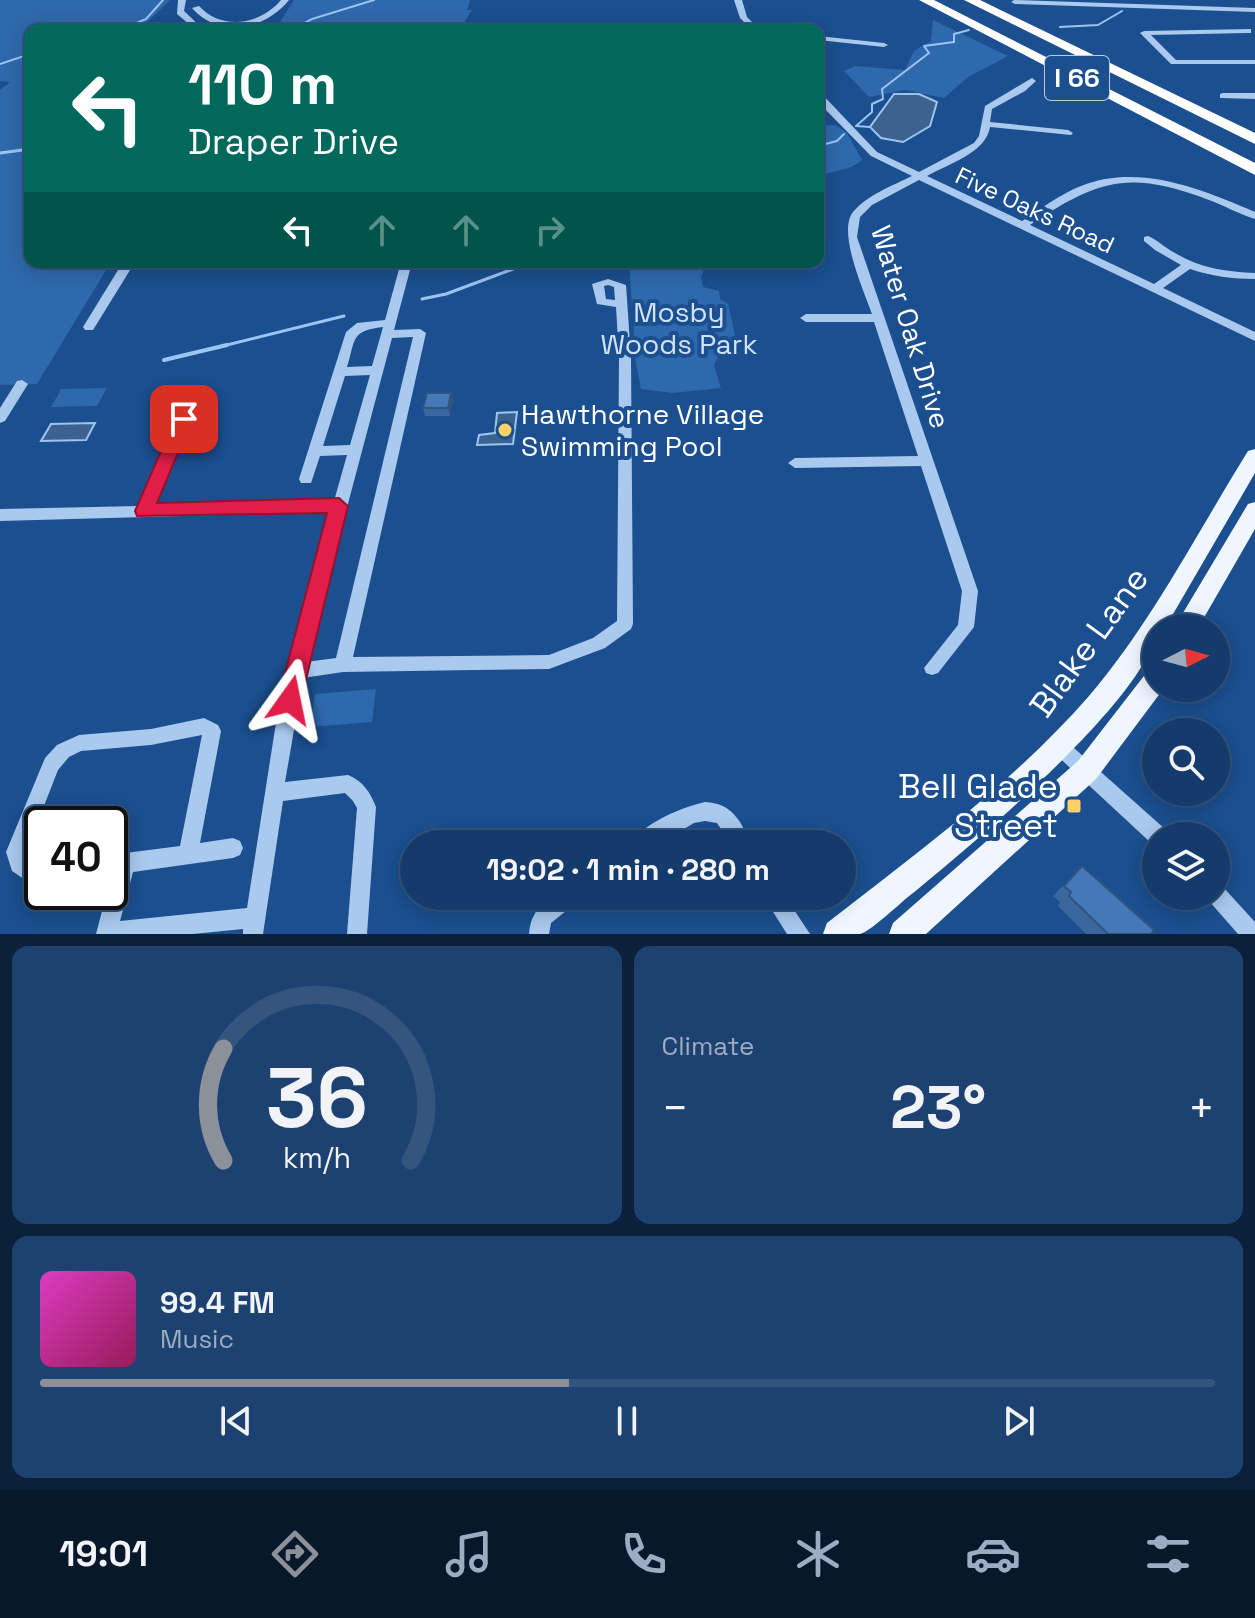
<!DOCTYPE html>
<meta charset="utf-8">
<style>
body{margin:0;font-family:"Space Grotesk",sans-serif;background:#1d4271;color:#f1f3f6;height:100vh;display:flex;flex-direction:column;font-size:30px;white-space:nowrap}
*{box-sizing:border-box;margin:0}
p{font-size:26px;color:#9dadc1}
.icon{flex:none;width:44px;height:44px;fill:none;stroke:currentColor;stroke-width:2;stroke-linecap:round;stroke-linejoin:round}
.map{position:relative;height:934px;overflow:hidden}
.details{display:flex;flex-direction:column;gap:12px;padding:12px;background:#0b203b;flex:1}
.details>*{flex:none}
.hud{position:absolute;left:24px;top:24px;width:800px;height:244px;border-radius:16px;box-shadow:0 4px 20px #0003,0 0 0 2px #33557e;background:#00695c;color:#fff;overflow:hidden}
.needle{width:52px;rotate:84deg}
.tools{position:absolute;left:1142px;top:614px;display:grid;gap:16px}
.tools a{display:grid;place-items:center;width:88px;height:88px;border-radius:50%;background:#143b6b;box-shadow:0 4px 20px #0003,0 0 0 2px #33557e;font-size:40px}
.speed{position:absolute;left:24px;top:806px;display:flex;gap:16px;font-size:40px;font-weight:700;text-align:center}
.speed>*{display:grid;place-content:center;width:104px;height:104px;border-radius:50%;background:#143b6b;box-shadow:0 4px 20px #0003,0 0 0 2px #33557e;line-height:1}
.speed .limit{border:4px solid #111;border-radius:12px;background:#fff;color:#111}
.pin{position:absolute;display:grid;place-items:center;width:68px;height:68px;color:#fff;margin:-34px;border-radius:16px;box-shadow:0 4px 12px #0006}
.me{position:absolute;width:88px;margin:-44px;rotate:12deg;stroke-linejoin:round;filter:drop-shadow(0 0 6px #0008)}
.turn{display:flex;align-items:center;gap:28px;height:168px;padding:0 32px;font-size:36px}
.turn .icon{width:104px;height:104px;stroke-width:2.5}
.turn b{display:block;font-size:56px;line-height:68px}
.lanes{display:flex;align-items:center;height:76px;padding:0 32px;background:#0003;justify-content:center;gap:40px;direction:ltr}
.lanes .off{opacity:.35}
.big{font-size:60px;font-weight:800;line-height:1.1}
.details .widget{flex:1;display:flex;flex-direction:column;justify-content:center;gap:12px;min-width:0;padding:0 28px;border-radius:16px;background:#1d4271}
.details .dial{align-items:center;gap:0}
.dial svg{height:208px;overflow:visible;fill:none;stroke:#33557e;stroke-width:7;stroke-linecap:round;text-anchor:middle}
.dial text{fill:#f1f3f6;stroke:none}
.song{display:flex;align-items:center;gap:24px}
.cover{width:96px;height:96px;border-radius:12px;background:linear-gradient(135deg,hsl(310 70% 55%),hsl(330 70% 35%))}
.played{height:8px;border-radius:4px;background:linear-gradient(90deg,#8c9099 45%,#33557e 45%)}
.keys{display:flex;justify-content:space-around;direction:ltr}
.heat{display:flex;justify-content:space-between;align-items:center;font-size:44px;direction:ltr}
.details .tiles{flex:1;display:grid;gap:12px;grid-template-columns:1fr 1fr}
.widget:last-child{grid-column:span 2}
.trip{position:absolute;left:400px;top:830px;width:456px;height:80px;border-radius:40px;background:#143b6b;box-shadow:0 4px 20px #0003,0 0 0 2px #33557e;font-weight:800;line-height:80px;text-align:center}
.menu{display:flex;height:128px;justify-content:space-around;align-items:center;background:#08182b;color:#9dadc1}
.menu .icon{width:56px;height:56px}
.menu .on{color:#8c9099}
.menu b{font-size:36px;color:#f1f3f6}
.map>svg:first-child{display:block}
</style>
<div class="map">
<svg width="1255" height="934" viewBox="0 0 1255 934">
<rect width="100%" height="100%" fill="#1b4f8f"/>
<path fill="#2e69ad" d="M0 0H170L139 30H30V262H111L37 384 0 385V90L10 82 0 81Z
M294 0H470L467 10H472L462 26 443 23 427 28 275 30Z
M933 20 1008 56 968 77 944 98 905 90 869 97 844 71 855 66 905 70 914 51 931 41Z
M835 125 847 133 862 160 852 167 818 176V126Z
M629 262H798V265L778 270 761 263 706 264 701 277 703 287 719 291 720 299 728 304 735 335 728 343 730 352 720 353 714 365 721 388 673 393 641 389 636 363Z
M107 388 97 406 51 407 61 389Z
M376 689 372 722 310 727 315 694Z"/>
<path fill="#3c6290" stroke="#9cc4f0" stroke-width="2" d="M894 94H919L937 102 930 126 903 142 881 138 870 127Z
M517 412 513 444 477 445 479 435 495 433 497 413Z
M95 423 86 440 41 441 51 424Z"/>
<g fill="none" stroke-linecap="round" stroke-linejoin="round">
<path stroke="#9cc4f0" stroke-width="2" d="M1060 27 1098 25 1122 11
M120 30 146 19 163 0
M292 30 312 19 374 0
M0 64 30 54
M856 126 872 112V104L883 99 882 89 929 53 924 46 954 42V34L969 30
M856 126 870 127
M818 146 837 141 844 134
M15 151 30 149"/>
<path stroke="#9cc4f0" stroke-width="3" d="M0 153 30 149
M422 299 446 294 532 262
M219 347 344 316"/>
<path stroke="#9cc4f0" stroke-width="4" d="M164 360 227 345"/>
<path fill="#a9c9ee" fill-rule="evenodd" d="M178 0H186L184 11 204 30H196L177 14Z
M281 0H289C265 30 219 39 192 8L199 6C222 31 260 25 281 0Z
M734 0H742L747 17 760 30H752L740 18Z
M1014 0 1255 8V12L1015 4 1011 2Z
M444 26 498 28 502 30H441V26Z
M1251 29V33H1248L1151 35 1176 60H1255V64H1171L1140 33 1144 31Z
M818 36 884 43 888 45 884 47 818 40Z
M1032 78 1036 81 1025 91 992 109 990 122 1068 130 1073 133 1071 135 990 127C986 153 948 164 927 176L1022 221C1041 209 1060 194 1081 186 1139 163 1201 189 1255 212V219C1239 214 1225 206 1209 200 1129 170 1099 179 1030 225L1154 284 1181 265 1155 250 1144 241V237L1148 236C1158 240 1165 248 1175 253 1199 268 1227 272 1255 273V279C1233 279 1211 276 1190 269L1163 288 1255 332V341L919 180 872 205 860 217 857 237 978 591 974 627 938 673 932 675 926 673 924 668 958 625 962 591 921 466 795 468 788 463 795 458 918 456 874 322H806L800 318 806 314H872C864 291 837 232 853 212 867 195 892 186 912 176L871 156 821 105 818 100V90L877 152 919 172 974 143 979 136 985 106Z
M1223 93H1255V99L1220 98V94Z
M123 262H135L93 330H85L83 327Z
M401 262H442L439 269 410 270 394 330 420 329 426 333 353 657 549 655 593 638 617 621 619 358 616 307 597 304 592 284 608 279 626 285 631 358 633 624 631 629 605 648 549 669 343 672 303 678 285 782 348 775C363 781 370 792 376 807L367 934H347L357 808 353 801 345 793 283 801 263 934H243V929L193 934H96L107 892H110L112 875H110V855L180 846 202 735 151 745 81 751 69 757 58 770 26 852 27 858 36 865 42 864V884L33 885 12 871 6 852 45 758 57 745 79 735 151 729 204 718 218 725 221 731 200 843 233 838 240 841 243 848 240 855 233 858 133 872 120 921 247 908 275 729 292 653 331 512 0 521V509L139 506 180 412 187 407 194 412 154 505 334 501 347 455 320 456 311 483H301L299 479 346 332 357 323 385 320ZM608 285 614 287 615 300 606 299 604 286ZM383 327 372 366 347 367C356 339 350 331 383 327ZM413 337 336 658 306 662 392 338ZM370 375 350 445 323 446 345 376Z
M22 380 28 384 5 421 0 423V408L17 381Z
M1059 737 1065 740 1165 829 1168 836H1156V845L1151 843 1053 752 1050 746 1053 740Z
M705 802C732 803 741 821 751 844H731L717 823 705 821 694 823 659 844H632C640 824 685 806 705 802Z
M1216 884 1223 887 1255 922V934H1238L1209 901 1207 896H1216Z
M551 896H579L576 903 551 923 549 934H529C530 917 538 906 551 896Z
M763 896H785L810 934H787Z"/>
<path fill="#f0f6ff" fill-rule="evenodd" d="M1255 449V473L1169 621 1164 628H1156C1156 692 960 855 908 897 897 906 871 931 860 934 849 934 834 934 823 934L827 923C918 852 1013 783 1089 696 1152 622 1197 533 1248 451Z
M1255 502V529L1198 628H1174L1248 504Z
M1156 669V688H1164L1096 779 926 934H889L893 923 1078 761 1147 672Z"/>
<path fill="#fff" fill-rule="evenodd" d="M919 0H934L1255 163V175Z
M964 0H980L1255 133V144Z"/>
</g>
<path fill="#3a679d" d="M453 400 450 416H425L423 408Z
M1082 866 1151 934H1086L1058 906 1060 902 1053 896Z"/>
<path fill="#305480" d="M451 393 453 400 450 416 448 408Z"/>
<path fill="#4478b7" stroke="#305480" stroke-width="2" d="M427 393H451L448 408H423Z
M1082 866 1154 930 1151 934H1108L1069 896 1071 892 1064 886Z"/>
<path fill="#e11d48" stroke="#92132f" stroke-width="2" d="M184 413 192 419 157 503 339 498 348 506 301 700 298 707 290 710 282 707 278 700 327 513 137 516 135 511 175 419Z"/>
<g fill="#ffd166" stroke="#1b4f8f" stroke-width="3">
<circle cx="505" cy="430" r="8"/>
<rect x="1066" y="798" width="16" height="16" rx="4"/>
</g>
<g text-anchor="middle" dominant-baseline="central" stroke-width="8" stroke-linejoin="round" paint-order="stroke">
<g font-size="24" fill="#fff" stroke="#1b4f8f">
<text transform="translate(1035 210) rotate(25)">Five Oaks Road</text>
</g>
<rect fill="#1b4f8f" stroke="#bbcadd" stroke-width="2" x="1045" y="56" width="64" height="44" rx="6"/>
<g font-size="26" font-weight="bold" fill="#fff">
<text x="1077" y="78">I 66</text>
</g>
<g font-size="28" fill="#cfe3fa" stroke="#1b4f8f">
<text x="679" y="312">Mosby<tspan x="679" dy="32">Woods Park</tspan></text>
</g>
<g font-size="28" fill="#fff" stroke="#1b4f8f">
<text transform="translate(911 327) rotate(73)">Water Oak Drive</text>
</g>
<g font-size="28" fill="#fff" stroke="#1b4f8f" text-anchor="start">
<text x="521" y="414">Hawthorne Village<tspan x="521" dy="32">Swimming Pool</tspan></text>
</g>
<g font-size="34" fill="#fff" stroke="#1b4f8f">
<text transform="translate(1089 642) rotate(-54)">Blake Lane</text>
</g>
<g font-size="34" fill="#fff" stroke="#1b4f8f" text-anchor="end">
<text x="1058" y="786">Bell Glade<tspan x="1058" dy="39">Street</tspan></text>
</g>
</g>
</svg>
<div class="tools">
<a><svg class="needle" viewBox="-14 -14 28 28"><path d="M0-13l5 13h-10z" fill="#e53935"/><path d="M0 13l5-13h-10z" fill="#9dadc1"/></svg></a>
<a><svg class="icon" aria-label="search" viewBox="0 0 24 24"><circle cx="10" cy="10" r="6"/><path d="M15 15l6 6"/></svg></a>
<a><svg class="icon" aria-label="layers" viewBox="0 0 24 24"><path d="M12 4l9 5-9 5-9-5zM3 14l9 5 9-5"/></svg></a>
</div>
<div class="speed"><div class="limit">40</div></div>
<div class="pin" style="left:184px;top:419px;background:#d93025"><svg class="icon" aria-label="arrive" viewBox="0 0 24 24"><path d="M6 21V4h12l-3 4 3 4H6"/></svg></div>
<svg class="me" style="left:290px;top:700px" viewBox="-20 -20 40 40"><path d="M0-17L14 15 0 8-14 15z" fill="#e11d48" stroke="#fff" stroke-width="4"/></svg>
<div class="trip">19:02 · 1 min · 280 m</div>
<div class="hud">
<div class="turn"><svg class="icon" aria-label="left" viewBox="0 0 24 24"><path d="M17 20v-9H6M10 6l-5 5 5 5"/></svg><div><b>110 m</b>Draper Drive</div></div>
<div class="lanes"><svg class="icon" aria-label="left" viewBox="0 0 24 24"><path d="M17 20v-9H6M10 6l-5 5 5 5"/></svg><svg class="icon off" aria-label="ahead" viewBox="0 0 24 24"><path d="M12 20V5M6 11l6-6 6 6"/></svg><svg class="icon off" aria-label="ahead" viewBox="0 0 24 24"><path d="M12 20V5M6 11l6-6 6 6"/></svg><svg class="icon off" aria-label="right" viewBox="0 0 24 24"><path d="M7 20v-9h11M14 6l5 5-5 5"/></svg></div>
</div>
</div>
<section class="details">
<div class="tiles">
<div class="widget dial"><svg viewBox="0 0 100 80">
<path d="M14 69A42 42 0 1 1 86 69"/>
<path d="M14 69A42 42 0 0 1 14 26" stroke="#8c9099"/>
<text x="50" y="56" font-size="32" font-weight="700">36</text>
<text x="50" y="72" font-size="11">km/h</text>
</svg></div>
<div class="widget"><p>Climate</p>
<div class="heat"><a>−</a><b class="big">23°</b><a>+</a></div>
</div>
<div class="widget">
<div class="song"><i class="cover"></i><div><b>99.4 FM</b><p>Music</p></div></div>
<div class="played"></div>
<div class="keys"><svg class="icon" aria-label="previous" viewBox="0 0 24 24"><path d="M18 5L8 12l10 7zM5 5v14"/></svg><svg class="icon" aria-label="pause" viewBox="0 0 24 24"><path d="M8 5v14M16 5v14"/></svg><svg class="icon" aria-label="next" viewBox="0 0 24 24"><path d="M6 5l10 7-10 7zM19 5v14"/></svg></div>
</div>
</div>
</section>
<nav class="menu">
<b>19:01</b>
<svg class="icon on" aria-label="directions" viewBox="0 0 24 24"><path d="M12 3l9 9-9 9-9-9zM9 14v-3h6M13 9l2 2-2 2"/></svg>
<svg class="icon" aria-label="music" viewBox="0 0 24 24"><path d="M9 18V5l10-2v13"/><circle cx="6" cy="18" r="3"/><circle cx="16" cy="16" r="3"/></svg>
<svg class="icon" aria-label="phone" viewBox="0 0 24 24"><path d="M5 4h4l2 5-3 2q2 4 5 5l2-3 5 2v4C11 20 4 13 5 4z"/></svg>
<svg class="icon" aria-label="climate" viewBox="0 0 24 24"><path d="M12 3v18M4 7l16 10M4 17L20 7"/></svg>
<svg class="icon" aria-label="car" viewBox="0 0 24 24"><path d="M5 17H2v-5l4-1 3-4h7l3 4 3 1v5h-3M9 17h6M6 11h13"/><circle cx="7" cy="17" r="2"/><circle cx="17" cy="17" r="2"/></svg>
<svg class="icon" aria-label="filters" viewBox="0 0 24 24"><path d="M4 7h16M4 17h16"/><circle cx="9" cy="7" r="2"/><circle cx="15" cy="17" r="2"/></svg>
</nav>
